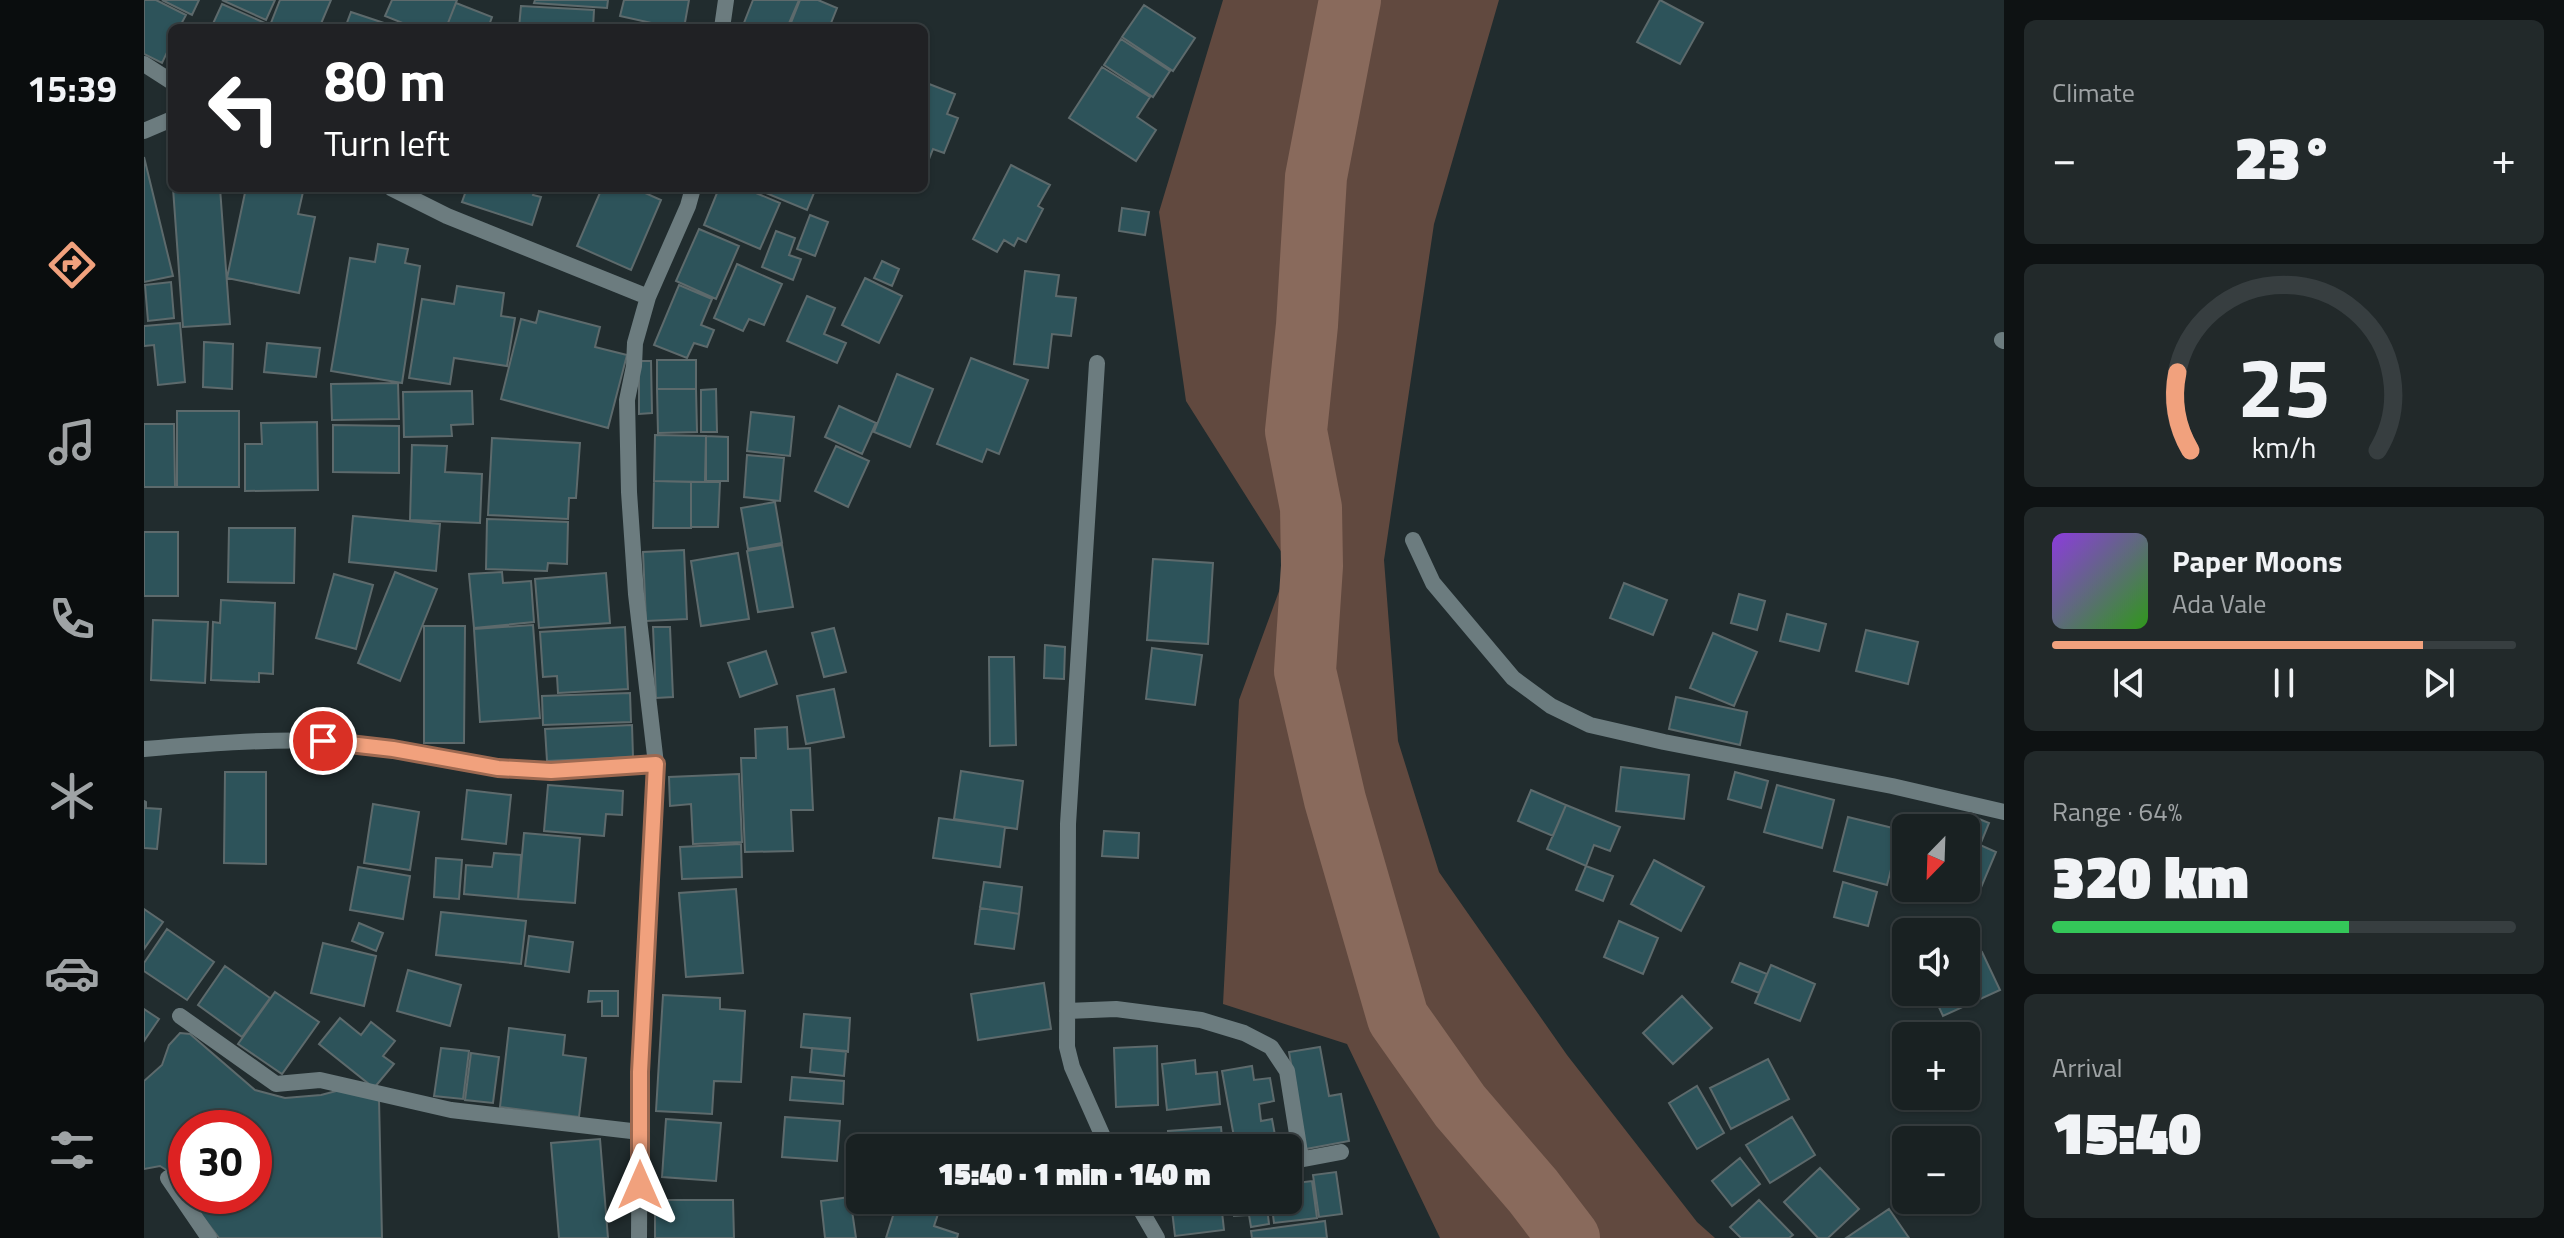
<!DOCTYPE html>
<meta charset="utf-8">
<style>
body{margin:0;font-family:"Titillium Web",sans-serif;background:#22292a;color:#f1f3f6;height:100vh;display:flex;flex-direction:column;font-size:30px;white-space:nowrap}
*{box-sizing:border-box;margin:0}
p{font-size:26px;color:#9fa3a5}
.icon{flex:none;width:44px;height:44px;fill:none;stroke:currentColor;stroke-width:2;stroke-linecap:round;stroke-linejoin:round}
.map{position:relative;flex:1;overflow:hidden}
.side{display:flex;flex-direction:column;gap:20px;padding:20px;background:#0e1213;width:560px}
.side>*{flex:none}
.guide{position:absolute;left:24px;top:24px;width:760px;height:168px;border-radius:12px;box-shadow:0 2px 6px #0004,0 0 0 2px #373e40;background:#202124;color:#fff;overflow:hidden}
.needle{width:52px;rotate:203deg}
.buttons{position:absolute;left:1748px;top:814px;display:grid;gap:16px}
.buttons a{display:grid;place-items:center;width:88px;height:88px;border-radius:12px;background:#192122;box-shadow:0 2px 6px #0004,0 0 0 2px #373e40;font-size:40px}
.speed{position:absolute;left:24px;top:1110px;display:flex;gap:16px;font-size:40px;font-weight:700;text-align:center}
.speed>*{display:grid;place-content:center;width:104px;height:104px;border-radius:50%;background:#192122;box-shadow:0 2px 6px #0004,0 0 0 2px #373e40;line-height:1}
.speed .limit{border:12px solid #d22;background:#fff;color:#111}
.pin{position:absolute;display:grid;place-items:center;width:68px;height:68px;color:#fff;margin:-34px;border:4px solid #fff;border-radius:50%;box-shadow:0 2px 8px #0007}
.me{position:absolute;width:88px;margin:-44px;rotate:0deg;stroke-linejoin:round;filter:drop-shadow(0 0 6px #0008)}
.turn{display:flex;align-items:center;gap:28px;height:168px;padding:0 24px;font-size:36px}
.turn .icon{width:104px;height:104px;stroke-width:2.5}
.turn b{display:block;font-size:56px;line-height:68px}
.big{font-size:60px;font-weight:800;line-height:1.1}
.side .tile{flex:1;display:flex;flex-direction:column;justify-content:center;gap:12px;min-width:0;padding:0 28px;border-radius:12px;background:#22292a}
.side .dial{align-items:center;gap:0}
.dial svg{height:208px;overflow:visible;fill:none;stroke:#373e40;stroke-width:7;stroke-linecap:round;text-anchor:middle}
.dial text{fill:#f1f3f6;stroke:none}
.song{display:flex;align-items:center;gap:24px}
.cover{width:96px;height:96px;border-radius:12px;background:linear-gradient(135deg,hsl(270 70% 55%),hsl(110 70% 35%))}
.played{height:8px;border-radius:4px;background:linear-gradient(90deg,#f1a17d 80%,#373e40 80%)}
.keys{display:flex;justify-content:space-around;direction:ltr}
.heat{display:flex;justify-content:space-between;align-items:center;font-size:44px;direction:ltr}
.charge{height:12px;border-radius:6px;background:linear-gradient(90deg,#34c759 64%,#373e40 0)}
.trip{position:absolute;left:702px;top:1134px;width:456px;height:80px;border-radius:12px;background:#192122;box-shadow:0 2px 6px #0004,0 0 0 2px #373e40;font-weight:800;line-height:80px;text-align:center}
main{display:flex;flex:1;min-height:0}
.dock{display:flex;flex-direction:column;width:144px;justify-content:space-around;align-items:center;background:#0a0d0e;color:#9fa3a5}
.dock .icon{width:56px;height:56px}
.dock .selected{color:#f1a17d}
.dock b{font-size:36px;color:#f1f3f6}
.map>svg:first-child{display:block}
</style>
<main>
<nav class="dock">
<b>15:39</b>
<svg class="icon selected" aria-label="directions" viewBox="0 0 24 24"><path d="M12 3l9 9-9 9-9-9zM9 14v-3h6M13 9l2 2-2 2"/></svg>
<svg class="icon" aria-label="music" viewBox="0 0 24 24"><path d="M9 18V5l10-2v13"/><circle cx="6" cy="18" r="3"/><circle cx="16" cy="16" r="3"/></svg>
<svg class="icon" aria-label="phone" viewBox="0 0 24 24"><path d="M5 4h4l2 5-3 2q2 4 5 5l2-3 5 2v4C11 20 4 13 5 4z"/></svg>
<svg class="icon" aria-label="climate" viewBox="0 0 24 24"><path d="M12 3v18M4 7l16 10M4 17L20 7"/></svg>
<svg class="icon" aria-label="car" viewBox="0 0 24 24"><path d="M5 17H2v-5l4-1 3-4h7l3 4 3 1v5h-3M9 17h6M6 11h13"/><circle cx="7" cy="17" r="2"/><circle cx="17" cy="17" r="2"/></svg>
<svg class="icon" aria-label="filters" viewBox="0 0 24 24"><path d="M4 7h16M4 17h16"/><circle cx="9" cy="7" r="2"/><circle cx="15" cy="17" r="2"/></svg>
</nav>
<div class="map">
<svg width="1860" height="1238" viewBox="0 0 1860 1238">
<rect width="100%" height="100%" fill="#212c2e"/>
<path fill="#61493f" d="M1079 0H1355L1290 224 1240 560 1254 741 1295 872 1423 1055 1553 1222 1571 1238H1296L1203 1044 1079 1004 1095 700 1145 564 1042 401 1015 212Z"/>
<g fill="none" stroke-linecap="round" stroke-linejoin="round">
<path stroke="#896a5c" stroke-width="62" d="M1206 0 1172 177 1163 325 1152 431 1167 508 1168 566 1161 671 1191 800 1254 1018 1316 1106 1389 1191 1425 1238"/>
</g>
<path fill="#2d535a" stroke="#5d6a6c" stroke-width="2" d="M0 0H12L42 15 35 28H28V42L18 63 0 54Z
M18 0H55L48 15Z
M78 0H131L122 20Z
M136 0H187L176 26 181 28H125Z
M248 0H313L302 28H271L241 16Z
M391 0H464L463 8 390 3Z
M480 0H545L540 28H530L476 16Z
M609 0H655L643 28H598Z
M656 0H674L693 8 685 28H645Z
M1516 0 1559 23 1536 64 1493 42Z
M312 3 348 17 344 28H302Z
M78 4 121 23 119 28H67Z
M1000 5 1051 38 1029 71 978 37Z
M377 6 450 10 449 28H375Z
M207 12 252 27 201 28Z
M977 39 1026 71 1009 97 960 65Z
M958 67 1006 97 993 117 1012 130 992 161 925 118Z
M780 82 811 94 803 114 814 118 800 153 789 149 780 172Z
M0 157 29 276 0 282Z
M867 165 906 185 894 206 899 209 882 242 874 238 870 246 860 240 853 252 829 239Z
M29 188H76L86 324 39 327Z
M102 188H139L159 192 154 214 171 217 155 293 83 278Z
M323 188H391L389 195 397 197 388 225 318 202Z
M458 188H490L517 200 487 270 433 246Z
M575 188H600L636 203 616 249 560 225Z
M610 188H672L663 210Z
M978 208 1005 212 1001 235 975 231Z
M666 215 684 222 671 256 653 249Z
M555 229 595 246 572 299 532 281Z
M632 231 651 238 645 255 657 259 649 280 618 267Z
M234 244 264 249 261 263 276 266 258 383 187 371 206 258 231 262Z
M738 261 755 269 748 286 730 278Z
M593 264 638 284 620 325 605 319 599 331 570 318Z
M881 271 915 275 912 296 932 298 927 336 908 334 904 368 870 364Z
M721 278 758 296 735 343 698 325Z
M27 282 30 318 4 321 1 285Z
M535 285 568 299 557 325 570 330 563 347 550 343 543 358 510 345Z
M313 286 360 293 357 316 371 318 363 366 310 358 306 384 265 378 278 299 310 304Z
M663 296 691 308 680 334 702 343 693 363 643 341Z
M395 311 456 327 451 347 483 355 464 428 357 399 377 319 392 323Z
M36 323 41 382 14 385 10 345 0 346V326Z
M60 342 89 344 88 389 59 387Z
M123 343 176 348 172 377 120 372Z
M827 358 884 380 855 454 843 449 838 462 793 444Z
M513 360H552V389H513Z
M495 361H507L508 413 495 414Z
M753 374 789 389 766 447 730 432Z
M254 383 255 419 188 420 187 384Z
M513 389H552L553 432 514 433Z
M572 389 573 432H557V390Z
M328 391 329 424 307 425 308 436 260 437 259 392Z
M695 406 732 423 718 454 681 437Z
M33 411H95V487H33Z
M607 412 650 417 646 456 603 451Z
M173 422 174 490 101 491V444H118L117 423Z
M0 424H30L31 487H0Z
M189 425 255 426V473L189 472Z
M511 435 562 436V482L510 481Z
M562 436 584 437V481H561Z
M348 438 436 443 432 498H425L424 519 344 515Z
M268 445 303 446 301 472 338 474 336 523 266 520Z
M692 446 725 461 704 507 671 491Z
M603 455 640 458 636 501 600 497Z
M510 481 547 482V528H509Z
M547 482H576L574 527H547Z
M631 502 638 543 604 549 597 508Z
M209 516 296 524 292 571 205 562Z
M343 519 424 522 423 564 404 563 403 571 342 569Z
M85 528H151L150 583 84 582Z
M0 532H34V596H0Z
M638 545 649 607 614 612 603 551Z
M540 550 543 619 502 621 499 552Z
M594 553 605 619 557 626 547 561Z
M1009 559 1069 563 1064 644 1003 640Z
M251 572 293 589 256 681 214 663Z
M358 572 359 583 387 581 390 622 330 628 325 574Z
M462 573 466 623 395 628 391 579Z
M190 574 229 585 212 649 172 638Z
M1480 583 1523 600 1509 635 1466 618Z
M1595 594 1621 601 1613 630 1587 623Z
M77 600 131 603 129 674 115 673V682L67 680 69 622 76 623Z
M1643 614 1682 624 1675 651 1636 641Z
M9 620 64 622 61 683 7 680Z
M389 625 396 718 336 722 330 629Z
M280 626H321L320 743H280Z
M481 627 484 689 414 693 413 676 399 677 396 632Z
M509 627H526L529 697 512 698Z
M690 628 702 672 680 677 668 633Z
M1722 630 1774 642 1764 684 1712 671Z
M1569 633 1613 652 1590 706 1546 688Z
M901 645 921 647 920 679 900 678Z
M1008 648 1058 655 1051 705 1002 699Z
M622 651 633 684 596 697 584 663Z
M845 657H870L872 745 846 746Z
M690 689 700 737 662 744 653 696Z
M486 693 487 722 399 725 398 696Z
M1532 697 1603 712 1596 745 1525 729Z
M488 725 489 757 403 761 401 729Z
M643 727 644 749 666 748 669 810H647L649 851 601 852 597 758H612L611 729Z
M1477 767 1545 775 1540 819 1472 811Z
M817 771 879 781 873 829 810 819Z
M81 772H122V864L80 863Z
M1591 772 1624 781 1617 808 1584 799Z
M595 774 598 842 549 844 547 804 526 806 525 777Z
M404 785 479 791 478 815 462 814 460 836 400 831Z
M1633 785 1690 800 1678 848 1620 832Z
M323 790 367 795 362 844 318 839Z
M1387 790 1422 805 1409 836 1374 821Z
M0 801 2 802V808L17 809 13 849 0 848Z
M229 804 275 812 266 870 220 863Z
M1422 805 1476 827 1466 851 1450 845 1442 866 1403 849Z
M1823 814 1845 823 1836 845 1852 852 1833 897 1811 888H1822V828H1817Z
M1704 817 1757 830 1743 885 1690 871Z
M795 818 861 827 856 867 789 858Z
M960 831 995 833 994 858 958 856Z
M380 833 436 838 431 903 374 899Z
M597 844 598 877 538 879 536 847Z
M350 853 377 855 374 899 320 894 322 865 348 867Z
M292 858 318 860 315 899 290 897Z
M1510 860 1560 887 1537 931 1487 904Z
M1442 866 1469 876 1459 901 1432 890Z
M214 867 266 876 259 919 206 910Z
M840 882 878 887 875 914 836 908Z
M1699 882 1733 892 1724 926 1690 917Z
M592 889 599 973 542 977 535 893Z
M836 908 875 914 870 949 831 944Z
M0 909 19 922 0 949Z
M297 912 382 921 377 964 292 955Z
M1475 921 1514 938 1499 974 1460 957Z
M215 923 239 933 232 951 208 941Z
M23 929 70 962 43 1000 0 971V963Z
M385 936 429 942 425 972 381 966Z
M179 943 232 956 220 1006 167 993Z
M1838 952 1856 990 1799 1016 1788 992H1822V959Z
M1596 963 1623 974 1615 993 1588 982Z
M1627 965 1671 984 1656 1021 1611 1003Z
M81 966 126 998 98 1037 54 1005Z
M264 970 317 985 306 1026 253 1011Z
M900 983 907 1029 834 1040 827 994Z
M445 991H474V1016H458V1001L444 1002Z
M131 992 175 1022 138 1074 94 1044Z
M519 995 576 998V1009L601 1011 597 1082 570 1081 568 1114 512 1111Z
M1538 996 1568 1028 1529 1064 1499 1033Z
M0 1009 15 1019 0 1041Z
M660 1014 706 1018 704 1052 657 1047Z
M196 1018 217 1035 227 1022 251 1041 239 1056 250 1064 230 1088 175 1044Z
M365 1028 421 1035 419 1055 442 1058 435 1117 356 1107Z
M36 1033 46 1034 111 1090 141 1098 177 1095 196 1090 235 1099 238 1238H75L43 1196H110V1128H42V1195L24 1171 16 1166 0 1169V1081L18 1065 25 1045Z
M1013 1046 1014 1105 972 1107 970 1048Z
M1176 1047 1185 1096 1197 1094 1205 1141 1162 1149 1145 1052Z
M297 1048 325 1051 319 1099 290 1096Z
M668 1048 702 1051 700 1076 666 1072Z
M327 1053 355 1057 349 1103 321 1100Z
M1624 1059 1645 1099 1587 1129 1566 1088Z
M1051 1060 1052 1074 1073 1072 1076 1104 1023 1110 1018 1064Z
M1108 1066 1110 1080 1126 1078 1130 1101 1115 1104 1117 1121 1128 1119 1133 1146 1092 1148 1078 1071Z
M648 1077 700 1081 699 1104 646 1100Z
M1553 1086 1580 1133 1553 1149 1525 1103Z
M641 1117 696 1121 693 1161 638 1157Z
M1648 1117 1671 1155 1626 1183 1602 1145Z
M522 1119 577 1123 572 1181 518 1177Z
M1077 1127 1079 1148H1025L1024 1131Z
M456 1139 464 1238H415L407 1143Z
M1596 1158 1616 1184 1588 1206 1568 1181Z
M1676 1168 1715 1209 1684 1238H1674L1640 1202Z
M1192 1172 1198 1214 1175 1217 1169 1175Z
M1168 1181 1173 1218 1130 1223 1127 1200H1144V1184Z
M706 1197 712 1238H681L677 1201Z
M511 1200H589L590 1238H511Z
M754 1200H764L795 1211 790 1226 814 1234 813 1238H742Z
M1040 1200H1063L1064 1205 1077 1203 1080 1230 1031 1236 1028 1210 1041 1208Z
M1088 1200H1122L1125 1224 1107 1227 1105 1215 1090 1216Z
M1615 1200 1649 1235 1645 1238H1597L1586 1227Z
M1745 1209 1765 1238H1702Z
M1181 1221 1183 1238H1108L1107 1231Z"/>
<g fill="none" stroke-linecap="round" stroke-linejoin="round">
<path stroke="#6c7c7f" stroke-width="16" d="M578 28 582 0
M0 64 28 82
M0 131 28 119
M247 188 303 216 504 297
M1858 340 1860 341
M953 363 924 824 923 1047 928 1067 964 1148
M1269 540 1289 583 1369 678 1407 706 1446 725 1520 742 1748 786 1860 812
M0 749C59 744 118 739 178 741 237 744 295 761 353 768 406 774 460 768 512 764
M923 1011 972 1009 1057 1020 1100 1033 1127 1047 1143 1071 1157 1159
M36 1016 132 1084 176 1080 307 1110 496 1132
M1144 1162 1197 1152
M24 1178 65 1238
M991 1200 1013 1238
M495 1238 496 1072 507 873 508 809 512 764 492 594 485 492 483 400 490 366 491 343 504 297 544 206 549 188"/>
</g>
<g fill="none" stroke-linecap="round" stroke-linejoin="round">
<defs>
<path id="route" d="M179 741 249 749 354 768 407 771 512 764 496 1072V1185"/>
</defs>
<use href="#route" stroke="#9d6951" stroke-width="20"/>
<use href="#route" stroke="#f1a17d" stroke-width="14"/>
</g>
</svg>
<div class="buttons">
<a><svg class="needle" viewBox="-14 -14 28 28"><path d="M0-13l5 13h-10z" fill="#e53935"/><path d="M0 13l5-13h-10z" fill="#9fa3a5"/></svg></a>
<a><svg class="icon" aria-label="sound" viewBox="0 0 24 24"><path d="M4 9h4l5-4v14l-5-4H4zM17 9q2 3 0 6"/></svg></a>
<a>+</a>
<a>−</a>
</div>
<div class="speed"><div class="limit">30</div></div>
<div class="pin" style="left:179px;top:741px;background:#d93025"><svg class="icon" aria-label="arrive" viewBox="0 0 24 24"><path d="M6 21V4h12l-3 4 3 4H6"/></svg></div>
<svg class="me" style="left:496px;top:1185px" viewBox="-20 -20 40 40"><path d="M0-17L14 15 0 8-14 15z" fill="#f1a17d" stroke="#fff" stroke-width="4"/></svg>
<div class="trip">15:40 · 1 min · 140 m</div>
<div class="guide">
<div class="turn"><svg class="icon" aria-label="left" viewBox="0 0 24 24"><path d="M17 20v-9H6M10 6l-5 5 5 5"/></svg><div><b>80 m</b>Turn left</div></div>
</div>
</div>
<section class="side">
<div class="tile"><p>Climate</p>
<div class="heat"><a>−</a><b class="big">23°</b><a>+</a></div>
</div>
<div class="tile dial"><svg viewBox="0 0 100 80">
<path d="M14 69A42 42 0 1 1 86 69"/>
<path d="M14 69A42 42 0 0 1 9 39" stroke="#f1a17d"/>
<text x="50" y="56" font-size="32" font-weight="700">25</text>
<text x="50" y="72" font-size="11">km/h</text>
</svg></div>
<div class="tile">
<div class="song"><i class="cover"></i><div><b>Paper Moons</b><p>Ada Vale</p></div></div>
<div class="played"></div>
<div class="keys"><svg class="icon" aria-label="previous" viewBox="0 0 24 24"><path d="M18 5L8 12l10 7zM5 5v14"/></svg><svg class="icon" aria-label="pause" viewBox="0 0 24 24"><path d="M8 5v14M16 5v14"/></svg><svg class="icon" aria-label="next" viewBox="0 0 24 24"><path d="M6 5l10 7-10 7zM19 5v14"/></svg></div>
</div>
<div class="tile"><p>Range · 64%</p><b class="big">320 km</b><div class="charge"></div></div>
<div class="tile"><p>Arrival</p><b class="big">15:40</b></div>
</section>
</main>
